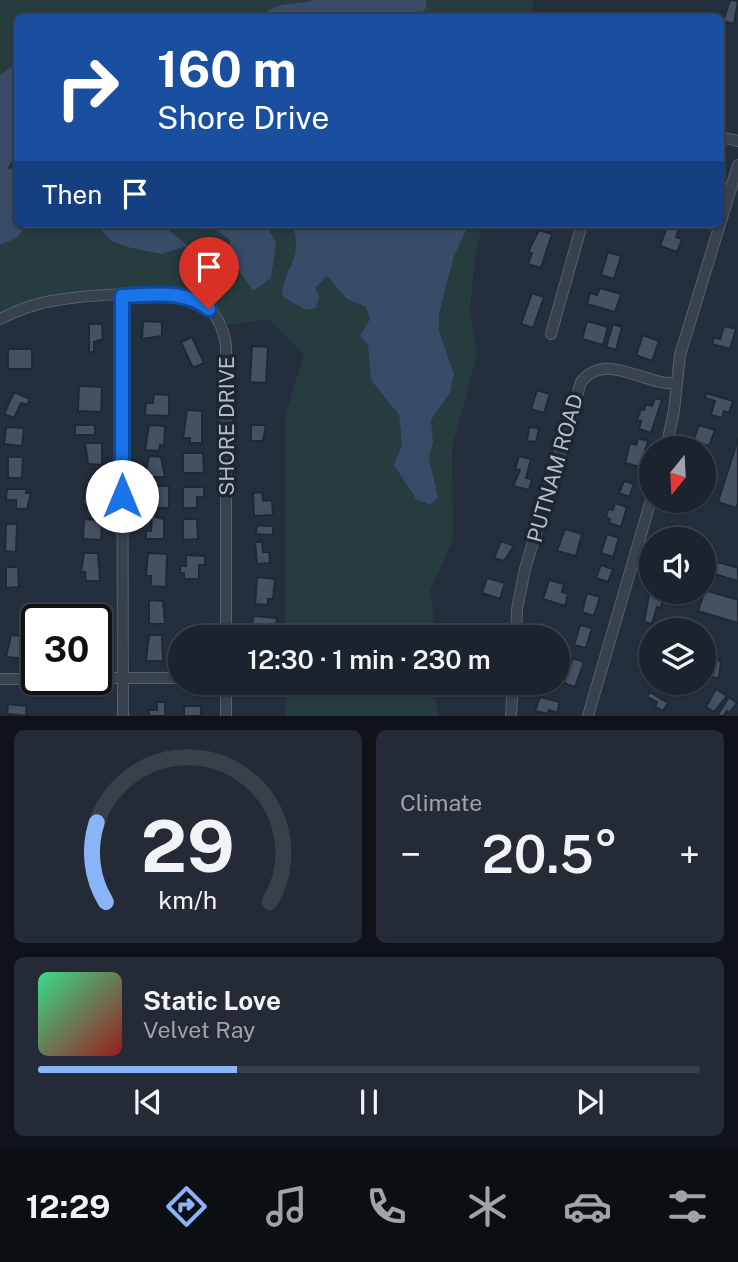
<!DOCTYPE html>
<meta charset="utf-8">
<style>
body{margin:0;font-family:"Public Sans",sans-serif;background:#242b36;color:#f1f3f6;height:100vh;display:flex;flex-direction:column;font-size:26px;white-space:nowrap}
*{box-sizing:border-box;margin:0}
p{font-size:23px;color:#a0a4aa}
.icon{flex:none;width:38px;height:38px;fill:none;stroke:currentColor;stroke-width:2;stroke-linecap:round;stroke-linejoin:round}
.map{position:relative;height:716px;overflow:hidden}
.side{display:flex;flex-direction:column;gap:14px;padding:14px;background:#0f1319;flex:1}
.side>*{flex:none}
.hud{position:absolute;left:14px;top:14px;width:710px;height:214px;border-radius:10px;box-shadow:0 2px 5px #0004,0 0 0 2px #39404a;background:#1a4fa0;color:#fff;overflow:hidden}
.needle{width:46px;rotate:198deg}
.fabs{position:absolute;left:639px;top:436px;display:grid;gap:14px}
.fabs a{display:grid;place-items:center;width:77px;height:77px;border-radius:50%;background:#1b232e;box-shadow:0 2px 5px #0004,0 0 0 2px #39404a;font-size:35px}
.speed{position:absolute;left:21px;top:604px;display:flex;gap:14px;font-size:35px;font-weight:700;text-align:center}
.speed>*{display:grid;place-content:center;width:91px;height:91px;border-radius:50%;background:#1b232e;box-shadow:0 2px 5px #0004,0 0 0 2px #39404a;line-height:1}
.speed .limit{border:4px solid #111;border-radius:10px;background:#fff;color:#111}
.pin{position:absolute;display:grid;place-items:center;width:60px;height:60px;color:#fff;margin:-72px -30px;border-radius:50% 50% 50% 0;rotate:-45deg;box-shadow:0 0 7px #0007}
.pin .icon{rotate:45deg}
.me{position:absolute;width:77px;margin:-38px;rotate:0deg;stroke-linejoin:round;filter:drop-shadow(0 0 5px #0008)}
.turn{display:flex;align-items:center;gap:24px;height:147px;padding:0 28px;font-size:32px}
.turn .icon{width:91px;height:91px;stroke-width:2.5}
.turn b{display:block;font-size:49px;line-height:60px}
.then{display:flex;align-items:center;height:66px;padding:0 28px;background:#0003;gap:14px;font-size:26px}
.big{font-size:52px;font-weight:600;line-height:1.1}
.side .tile{flex:1;display:flex;flex-direction:column;justify-content:center;gap:10px;min-width:0;padding:0 24px;border-radius:10px;background:#242b36}
.side .dial{align-items:center;gap:0}
.dial svg{height:182px;overflow:visible;fill:none;stroke:#39404a;stroke-width:7;stroke-linecap:round;text-anchor:middle}
.dial text{fill:#f1f3f6;stroke:none}
.song{display:flex;align-items:center;gap:21px}
.cover{width:84px;height:84px;border-radius:10px;background:linear-gradient(135deg,hsl(150 70% 55%),hsl(0 70% 35%))}
.played{height:7px;border-radius:4px;background:linear-gradient(90deg,#8ab4f8 30%,#39404a 30%)}
.keys{display:flex;justify-content:space-around;direction:ltr}
.heat{display:flex;justify-content:space-between;align-items:center;font-size:38px;direction:ltr}
.side .tiles{flex:1;display:grid;gap:14px;grid-template-columns:1fr 1fr}
.tile:last-child{grid-column:span 2}
.trip{position:absolute;left:168px;top:625px;width:402px;height:70px;border-radius:35px;background:#1b232e;box-shadow:0 2px 5px #0004,0 0 0 2px #39404a;font-weight:600;line-height:70px;text-align:center}
.tabs{display:flex;height:112px;justify-content:space-around;align-items:center;background:#0b0e12;color:#a0a4aa}
.tabs .icon{width:49px;height:49px}
.tabs .selected{color:#8ab4f8}
.tabs b{font-size:32px;color:#f1f3f6}
.map>svg:first-child{display:block}
</style>
<div class="map">
<svg width="738" height="716" viewBox="0 0 738 716">
<rect width="100%" height="100%" fill="#242f3e"/>
<path fill="#263c3f" d="M0 0H314C294 6 275 0 262 17L18 18 17 63 0 75Z
M426 0H534L530 17 418 18 426 8Z
M27 224H96L111 242 127 247 161 254 188 246 161 224H208L232 241 225 250 233 258 238 273 276 243 266 224H293L299 243 283 283 315 288 327 276 347 299 366 307 370 319 361 336 368 345 371 380 399 415 402 445 394 465 416 499 430 505 438 497 429 459 433 441 431 420 450 393 454 374 439 330V314L454 256 469 224H483L475 255 470 310 477 354 452 448 453 539 430 592 436 637H286V412L304 355 269 319 227 325 211 305 193 295 41 299 0 316V245L17 238Z
M286 682 434 683 438 716H286Z"/>
<path fill="#394c67" d="M314 0H426V8L418 17H262C275 0 294 6 314 0Z
M17 63V152L7 169 17 168 18 224H27L17 238 0 245V75Z
M96 224H161L188 246 161 254 127 247 111 241Z
M208 224H266L276 243 271 278 253 291 225 250 231 241Z
M293 224H469L454 256 439 314V331L454 374 450 393 431 420 433 442 429 459 438 497 430 505 416 499 394 465 402 445 399 415 371 380 368 345 360 336 370 319 366 307 347 299 327 276 315 288 319 297 316 308 306 310 282 296C285 262 303 262 293 224Z"/>
<path fill="#455162" stroke="#1f2835" stroke-width="2" d="M730 0 738 1 734 24 723 21Z
M668 224 679 228 676 237 682 239 677 252 660 246Z
M539 230 552 234 541 268 528 264 532 253 528 252Z
M608 252 621 256 614 279 601 275Z
M600 288 621 294 615 312 587 304 590 293 597 295Z
M532 293 544 297 533 328 521 324Z
M143 321 162 322V336L142 339Z
M587 321 608 327 603 345 582 339Z
M89 324H102L103 339 94 342V352H89Z
M613 324 622 327 616 350 606 347Z
M724 326 736 329 730 349 712 344 714 337 720 339Z
M643 335 659 341 652 361 636 355Z
M192 337 204 363 193 368 181 342Z
M252 346 268 347 266 383 250 382Z
M8 349H32V369H8Z
M79 386 102 387 101 412 78 411Z
M537 390 550 394 544 413 531 409Z
M14 392 30 399 27 405 21 403 14 418 4 414Z
M706 393 733 401 729 413 724 411 722 418 711 415 715 401 705 398Z
M154 394 169 395V416L145 415 146 403H153Z
M655 398 662 400 651 433 639 429 641 421 637 420 641 409 644 410 646 404 652 406Z
M187 410 202 411V443H190V438H183Z
M75 425H95V435H75Z
M149 425 165 426 164 446 160 445 159 451 145 450Z
M251 425H266L263 441H251Z
M699 425 715 430 709 446 693 441Z
M6 427 24 428 22 446 4 444Z
M529 427 539 428 536 442 527 441Z
M638 438 648 441 640 467 625 463 630 443 636 445Z
M738 439V502L736 508 718 502Z
M85 443H102V465L88 464Z
M183 453H203L204 473H183Z
M149 456 161 457 165 477H145Z
M519 456 531 459 526 478 532 479 529 490 513 486 520 470 515 469Z
M8 457H23L22 478H8Z
M624 481 634 484 629 497 619 493Z
M149 486H169V508H149Z
M183 487H204V497H197V508H183Z
M85 488 101 489 103 510 87 508 88 504H83Z
M7 489H26V493H31L27 509H16V500H6Z
M262 492 263 501 272 500 273 515 254 516 253 493Z
M676 500H696L693 510 675 505Z
M615 503 627 507 621 527 609 523 610 519 606 517 608 509 613 510Z
M152 516 164 519V539H146V531H151Z
M84 519 102 520 101 540 83 539Z
M183 519H197L198 539 183 540Z
M6 524H17L16 552 5 551Z
M667 524 690 530 687 539H672L673 536 664 534Z
M257 525 273 526V535L256 534Z
M565 529 582 534 576 556 557 551Z
M607 534 619 538 613 557 601 553Z
M501 541 514 546 504 561 494 558Z
M255 542H262L263 552H269L270 563 257 564Z
M84 553H98L100 581H86L85 572H81Z
M148 553 167 554 166 587 151 586V576H146Z
M186 555 205 556V565H199V579H184V573H180V566H186Z
M704 558 738 568V581L704 571Z
M601 565 613 569 608 582 596 578Z
M6 567H18L19 587 6 588Z
M257 577 275 579 273 599H268V605L255 604Z
M487 578 505 583 500 599 482 593Z
M549 580 564 584 562 592 568 594 565 606 543 599Z
M705 590 738 600V623L698 611Z
M587 593 600 597 594 616 582 612Z
M649 594 663 599 661 608 657 607 652 624 644 622Z
M149 600 163 601 165 624H149Z
M88 607 101 608V620H88Z
M253 616 277 618 276 627H268L267 637H251Z
M580 625 592 628 586 648 574 645Z
M11 635 32 637 30 659 6 657Z
M149 635H162L163 661H146Z
M96 638 105 639 103 659H96Z
M573 658 584 662 575 687 564 683Z
M714 660 721 661 719 678 710 677Z
M716 689 727 696 714 712 706 707Z
M650 692 668 703 663 711 655 707 657 702 647 697Z
M540 697 560 702 557 713 549 710 548 714 535 711Z
M729 697 737 703 729 713 727 711 723 716H717Z
M157 702H165V716H149V710H157Z
M8 704 27 706 26 713 29 716 7 714Z
M184 706H201V715L205 716H184Z"/>
<g fill="none" stroke-linecap="round" stroke-linejoin="round">
<defs>
<path id="minor" d="M721 137 738 141
M721 221 738 165
M122 296 123 716
M0 319C16 311 33 304 51 301 80 296 176 287 200 301 216 311 224 329 226 346V637
M551 334 582 224
M666 448 674 411 680 355 720 224
M516 637 517 609 525 569 581 382C606 350 644 386 676 383
M96 678H180
M0 679H37
M226 682V716
M511 716 513 682
M588 716 651 500"/>
</defs>
<use href="#minor" stroke="#565f6c" stroke-width="12"/>
<use href="#minor" stroke="#38414e" stroke-width="10"/>
</g>
<g fill="none" stroke-linecap="round" stroke-linejoin="round">
<defs>
<path id="route" d="M122 496V296C152 295 184 289 209 309"/>
</defs>
<use href="#route" stroke="#114b97" stroke-width="18"/>
<use href="#route" stroke="#1a73e8" stroke-width="12"/>
</g>
<g text-anchor="middle" dominant-baseline="central" stroke-width="7" stroke-linejoin="round" paint-order="stroke">
<g font-size="21" fill="#b4bcc9" stroke="#1d2633">
<text transform="translate(226 426) rotate(-90)">SHORE DRIVE</text>
<text transform="translate(555 468) rotate(-74)">PUTNAM ROAD</text>
</g>
</g>
</svg>
<div class="fabs">
<a><svg class="needle" viewBox="-14 -14 28 28"><path d="M0-13l5 13h-10z" fill="#e53935"/><path d="M0 13l5-13h-10z" fill="#a0a4aa"/></svg></a>
<a><svg class="icon" aria-label="sound" viewBox="0 0 24 24"><path d="M4 9h4l5-4v14l-5-4H4zM17 9q2 3 0 6"/></svg></a>
<a><svg class="icon" aria-label="layers" viewBox="0 0 24 24"><path d="M12 4l9 5-9 5-9-5zM3 14l9 5 9-5"/></svg></a>
</div>
<div class="speed"><div class="limit">30</div></div>
<div class="pin" style="left:209px;top:309px;background:#d93025"><svg class="icon" aria-label="arrive" viewBox="0 0 24 24"><path d="M6 21V4h12l-3 4 3 4H6"/></svg></div>
<svg class="me" style="left:122px;top:496px" viewBox="-20 -20 40 40"><circle r="19" fill="#fff"/><path d="M0-13L10 11 0 6-10 11z" fill="#1a73e8"/></svg>
<div class="trip">12:30 · 1 min · 230 m</div>
<div class="hud">
<div class="turn"><svg class="icon" aria-label="right" viewBox="0 0 24 24"><path d="M7 20v-9h11M14 6l5 5-5 5"/></svg><div><b>160 m</b>Shore Drive</div></div>
<div class="then">Then<svg class="icon" aria-label="arrive" viewBox="0 0 24 24"><path d="M6 21V4h12l-3 4 3 4H6"/></svg></div>
</div>
</div>
<section class="side">
<div class="tiles">
<div class="tile dial"><svg viewBox="0 0 100 80">
<path d="M14 69A42 42 0 1 1 86 69"/>
<path d="M14 69A42 42 0 0 1 10 34" stroke="#8ab4f8"/>
<text x="50" y="56" font-size="32" font-weight="700">29</text>
<text x="50" y="72" font-size="11">km/h</text>
</svg></div>
<div class="tile"><p>Climate</p>
<div class="heat"><a>−</a><b class="big">20.5°</b><a>+</a></div>
</div>
<div class="tile">
<div class="song"><i class="cover"></i><div><b>Static Love</b><p>Velvet Ray</p></div></div>
<div class="played"></div>
<div class="keys"><svg class="icon" aria-label="previous" viewBox="0 0 24 24"><path d="M18 5L8 12l10 7zM5 5v14"/></svg><svg class="icon" aria-label="pause" viewBox="0 0 24 24"><path d="M8 5v14M16 5v14"/></svg><svg class="icon" aria-label="next" viewBox="0 0 24 24"><path d="M6 5l10 7-10 7zM19 5v14"/></svg></div>
</div>
</div>
</section>
<nav class="tabs">
<b>12:29</b>
<svg class="icon selected" aria-label="directions" viewBox="0 0 24 24"><path d="M12 3l9 9-9 9-9-9zM9 14v-3h6M13 9l2 2-2 2"/></svg>
<svg class="icon" aria-label="music" viewBox="0 0 24 24"><path d="M9 18V5l10-2v13"/><circle cx="6" cy="18" r="3"/><circle cx="16" cy="16" r="3"/></svg>
<svg class="icon" aria-label="phone" viewBox="0 0 24 24"><path d="M5 4h4l2 5-3 2q2 4 5 5l2-3 5 2v4C11 20 4 13 5 4z"/></svg>
<svg class="icon" aria-label="climate" viewBox="0 0 24 24"><path d="M12 3v18M4 7l16 10M4 17L20 7"/></svg>
<svg class="icon" aria-label="car" viewBox="0 0 24 24"><path d="M5 17H2v-5l4-1 3-4h7l3 4 3 1v5h-3M9 17h6M6 11h13"/><circle cx="7" cy="17" r="2"/><circle cx="17" cy="17" r="2"/></svg>
<svg class="icon" aria-label="filters" viewBox="0 0 24 24"><path d="M4 7h16M4 17h16"/><circle cx="9" cy="7" r="2"/><circle cx="15" cy="17" r="2"/></svg>
</nav>
